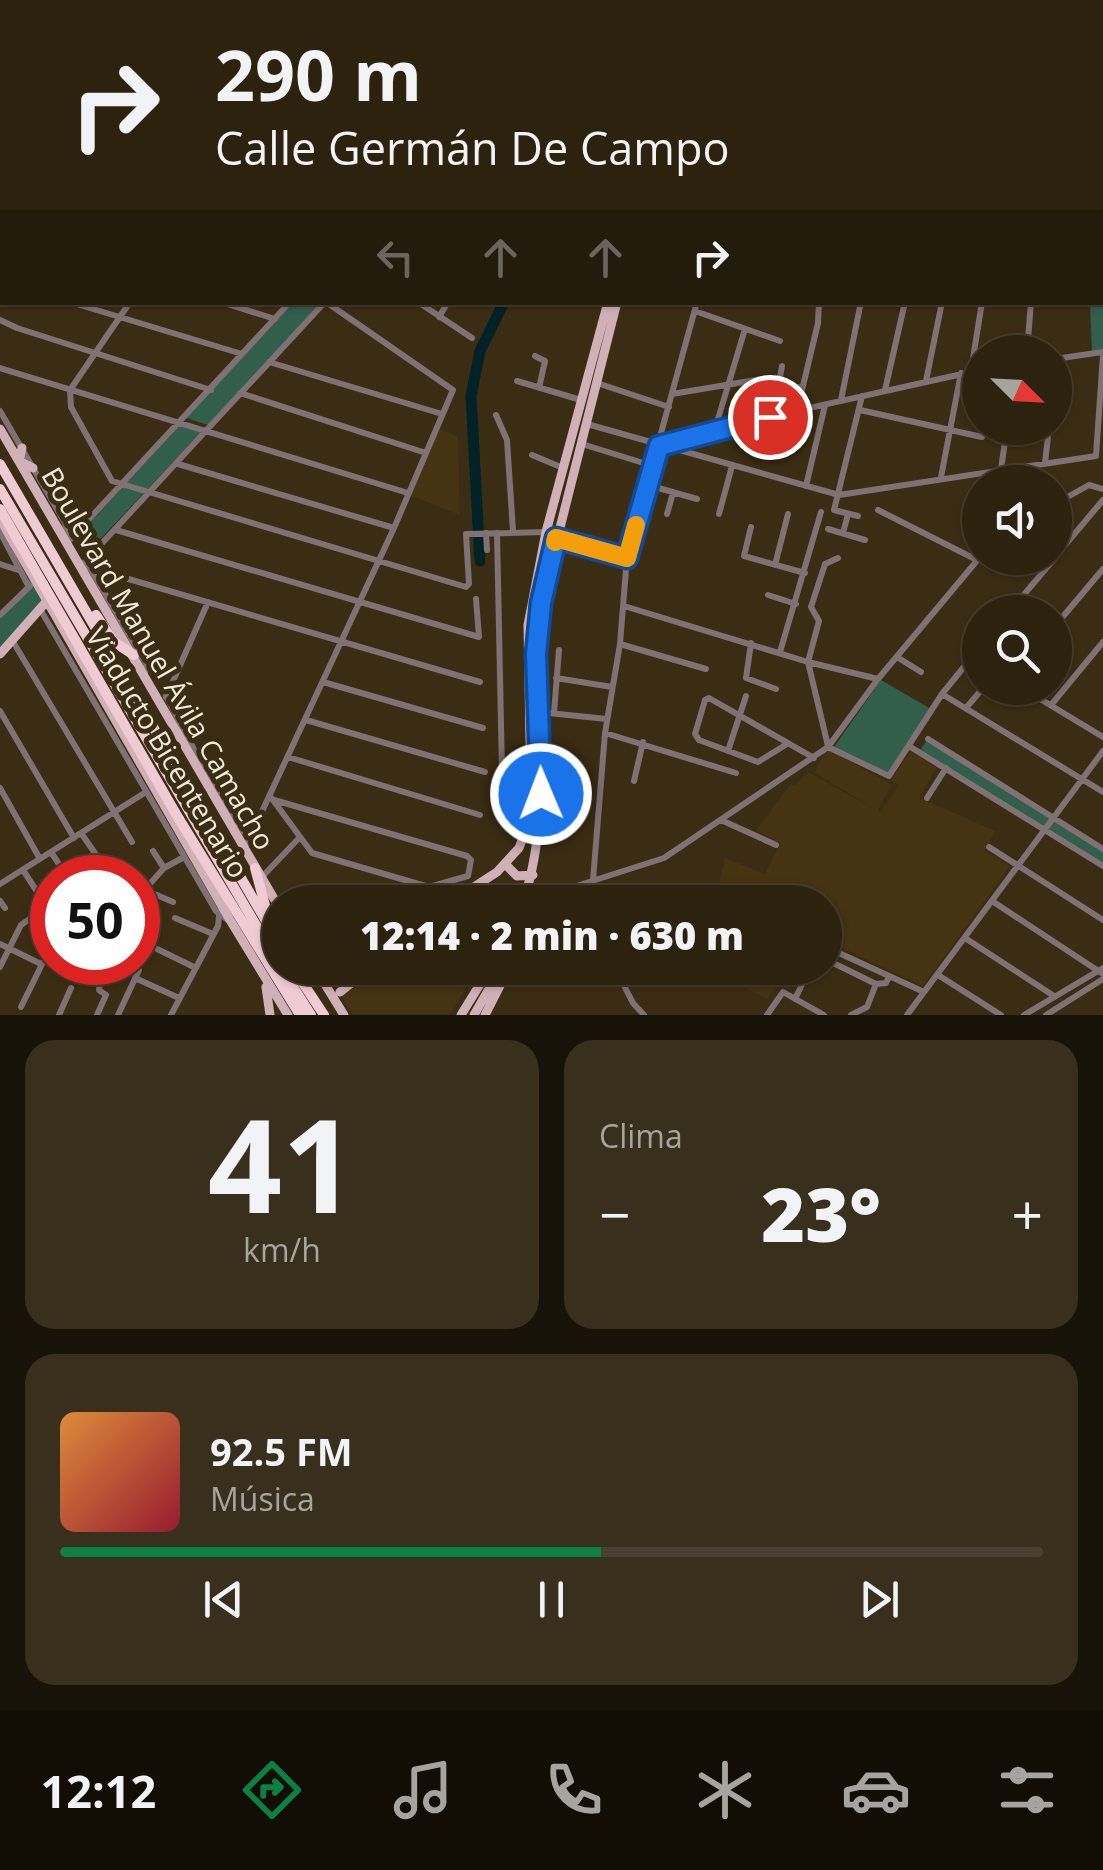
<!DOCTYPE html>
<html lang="es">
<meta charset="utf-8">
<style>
body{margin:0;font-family:"Open Sans",sans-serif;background:#382f1c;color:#f1f3f6;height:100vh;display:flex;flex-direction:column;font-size:38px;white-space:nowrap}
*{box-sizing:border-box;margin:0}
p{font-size:32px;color:#a6a49e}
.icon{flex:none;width:55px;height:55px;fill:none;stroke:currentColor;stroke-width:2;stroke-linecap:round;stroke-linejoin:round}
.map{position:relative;height:1015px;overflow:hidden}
.panel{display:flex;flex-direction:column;gap:25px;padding:25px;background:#181308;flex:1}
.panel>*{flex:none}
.top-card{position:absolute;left:0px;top:0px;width:1105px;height:305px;box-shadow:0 2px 8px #0004,0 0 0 2px #483f2e;background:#2c220e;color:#f1f3f6;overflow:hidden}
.needle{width:65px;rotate:114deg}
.controls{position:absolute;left:962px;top:335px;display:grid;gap:20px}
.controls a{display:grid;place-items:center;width:110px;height:110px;border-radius:50%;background:#2c220e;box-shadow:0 2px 8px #0004,0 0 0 2px #483f2e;font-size:50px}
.speed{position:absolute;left:30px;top:855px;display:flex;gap:20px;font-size:50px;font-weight:700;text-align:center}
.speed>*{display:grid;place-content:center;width:130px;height:130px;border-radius:50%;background:#2c220e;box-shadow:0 2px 8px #0004,0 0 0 2px #483f2e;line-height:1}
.speed .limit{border:15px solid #d22;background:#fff;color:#111}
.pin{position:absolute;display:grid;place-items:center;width:85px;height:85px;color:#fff;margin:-42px;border:5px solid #fff;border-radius:50%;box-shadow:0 2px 10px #0007}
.me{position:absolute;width:110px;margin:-55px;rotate:359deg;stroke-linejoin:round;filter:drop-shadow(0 0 8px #0008)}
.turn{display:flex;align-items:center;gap:35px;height:210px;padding:0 50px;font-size:45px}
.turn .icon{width:130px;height:130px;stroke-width:2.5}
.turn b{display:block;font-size:70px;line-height:85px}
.lanes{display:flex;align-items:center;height:95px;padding:0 50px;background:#0003;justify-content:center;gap:50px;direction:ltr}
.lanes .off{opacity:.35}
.big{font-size:75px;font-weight:800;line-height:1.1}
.panel .card{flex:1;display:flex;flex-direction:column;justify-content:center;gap:15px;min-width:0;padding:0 35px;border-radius:30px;background:#382f1c}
.panel .dial{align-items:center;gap:0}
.dial b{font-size:130px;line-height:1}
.song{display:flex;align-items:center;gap:30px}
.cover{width:120px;height:120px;border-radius:15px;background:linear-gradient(135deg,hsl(30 70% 55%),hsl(350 70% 35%))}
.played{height:10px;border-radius:5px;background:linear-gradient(90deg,#0b8043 55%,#483f2e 55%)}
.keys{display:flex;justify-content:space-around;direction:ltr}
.heat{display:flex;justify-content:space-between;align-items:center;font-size:55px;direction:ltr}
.panel .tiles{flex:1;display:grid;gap:25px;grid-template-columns:1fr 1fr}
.card:last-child{grid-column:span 2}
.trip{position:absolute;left:262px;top:885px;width:580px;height:100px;border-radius:50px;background:#2c220e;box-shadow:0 2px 8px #0004,0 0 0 2px #483f2e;font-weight:800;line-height:100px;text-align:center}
.tabs{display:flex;height:160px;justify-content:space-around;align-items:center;background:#120e06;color:#a6a49e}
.tabs .icon{width:70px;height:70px}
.tabs .active{color:#0b8043}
.tabs b{font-size:45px;color:#f1f3f6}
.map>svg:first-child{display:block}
</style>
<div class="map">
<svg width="1103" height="1015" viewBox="0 0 1103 1015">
<rect width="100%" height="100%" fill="#3b2d13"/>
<path fill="#453312" d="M440 429 458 437 460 515 409 495Z
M826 748 892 785 878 810 880 813 899 785 891 780 911 751 937 767 919 798 996 831 984 851 1010 866 923 986 825 940V902H697L698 897 715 901 725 858 765 874 780 843 756 830 791 784 794 786 808 772 875 809 815 773Z
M376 968H478L449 1015H353L341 996Z
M703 968H783L768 999Z"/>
<path fill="#315f4b" d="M1103 290V350L1092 352 1090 303 1102 302Z
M293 303H321L208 425 186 418Z
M181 424 202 431 90 550 80 534Z
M32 578 46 602 0 651V614Z
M881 680 931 709 888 776 834 747Z
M928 739 1103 849V866L919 752Z"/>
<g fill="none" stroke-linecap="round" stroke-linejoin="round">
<path stroke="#012226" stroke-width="11" d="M350 0 353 2
M480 561 471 396 480 351 504 302"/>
<path stroke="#807174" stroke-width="6" d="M84 0 88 2
M203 0 206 2
M303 0 306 2
M404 0 408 2
M500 0 503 2
M667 0 671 2
M877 0 883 2
M941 0 942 2
M981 0 983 2
M1035 0 1037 2
M1101 0 1103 3
M145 2 146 0
M327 2 329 0
M564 2 566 0
M716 2V0
M786 2V0
M899 2 900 0
M0 24 2 26
M1102 75H1103
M1102 108H1103
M1102 117 1103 118
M0 137 2 138
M0 182 2 183
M0 228 2 224
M1102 230H1103
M1102 256 1103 257
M0 275 2 277
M1102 286H1103
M70 302 242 354
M130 302 70 390 71 407 112 481 466 587 469 584 466 534 546 532 569 543 627 557
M221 302 275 319
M418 302 472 338
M695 311 780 341
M439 317 448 302
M0 320 17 328 211 390
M1027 352 1031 302
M535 356 545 361 539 388
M1055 359 1103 352
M269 362 442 414
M782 366 779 383 802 388
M0 368 408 493
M971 371 982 302
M517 381 581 400
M926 381 942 302
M597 383 669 407
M885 390 905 302
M240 393 426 453
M672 394 762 379
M841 400 861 302
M860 410 982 437
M0 411 65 523 67 542
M797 411 818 323 819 302
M496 415 507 440 513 531
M587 424 839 495 1096 456 1103 355
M715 429 745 329
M582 444 653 466
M660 446 715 429 980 370
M532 455 563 468
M1045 463 1049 428
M178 464 394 528
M1001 469 1007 428
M941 477 961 373
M648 485 697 499
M806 486 825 405
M1055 504 1089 485 1103 489
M878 510 977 560
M964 512 980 520
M667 514 673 493
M719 514 732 466
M858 516 834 510 862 396
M751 527 744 556 805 573
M828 529 865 540
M116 530 479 637 476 599
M0 532 29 587
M486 533 487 550
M497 533 503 820
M843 533 848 514
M67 543 290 302
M1055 557 1103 500
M0 564 18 570
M775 565 788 514
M91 568 480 682
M768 595 796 604
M624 606 808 662 878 679
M40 609 216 911 228 920
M1009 612 1055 558
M0 615 30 586
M1055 626 1103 569
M12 640 132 842
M751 643 746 678 776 689
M620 644 706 669
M780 652 821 512
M897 657 921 672
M145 674 146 664 90 568 80 567 325 302
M556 678 612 687
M323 682 483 728
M1022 688 1103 737
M942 694 1103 792
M166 696 206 772 249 840
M166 697 208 602
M1051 705 1103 642
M966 708 983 688
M0 711 74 838
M539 712 607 719
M554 713 559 650
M306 720 485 772
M605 733 736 773
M928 739 1103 849
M787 744 758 762 699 740 695 734 705 700 709 698 814 758
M828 746 808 662 819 621 811 607 825 564 838 558
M909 746 1103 866
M828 747 889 776 942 694 980 647
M728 751 746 696
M288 757 480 815
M634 781 643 742
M0 788 40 859
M270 796 312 853 429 887 468 876 471 860 467 856 274 800
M927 798 946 768
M721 820 776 845
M81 833 101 862
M989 847 1103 920
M245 848 394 528 453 390 326 302
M153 851 164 868
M51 852 68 878
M123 872 127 878
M262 877 299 838
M0 884 146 792
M143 889 173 902
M564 890 664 858 828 747 878 679 980 557
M138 897 164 868 184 857
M0 901 5 908
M992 901 1103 974
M595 902 593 880 605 733 620 644 627 557 697 302
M175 918 213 934
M138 925 155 933
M965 938 1054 996
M0 944 41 964
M828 948 924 992
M157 949 196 968
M825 959 876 984
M0 967 21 925 47 907 23 870
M615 968 633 1003 644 1015
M938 975 1001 1015
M135 978 179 998
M795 999 810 968
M21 1007 52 944
M59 1015 71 988
M97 1015 106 995 99 990 100 983 94 980 102 962
M118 1015 139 970 129 962
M171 1015 218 926 219 916
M767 1015 783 992 824 1015
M851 1015 867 1007 876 984 886 983 889 977
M907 1015 1103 751
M1024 1015 1103 968
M1046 1015 1103 979"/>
<path stroke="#d1b1b8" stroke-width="9" d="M734 2 736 0
M745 2 747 0
M754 2 755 0
M0 429 280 909
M22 448 19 461 33 468
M0 519 230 920 288 1015
M0 654 46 602
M505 864 517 876 533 875
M380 892 428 902
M348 902C377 872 404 898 438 897 465 896 489 876 511 902
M451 902 497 872 519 848 524 835 531 798 528 625 546 532 608 302
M523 902C556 805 530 703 541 603L617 302
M315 968 344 1015
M266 987 270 1015
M340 992 370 968
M461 1015 490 968
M474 1015 501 968
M485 1015 509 968"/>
<path stroke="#f1cbd3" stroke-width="10" d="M0 464 280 945
M0 489 280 966
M0 509 43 584
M96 615 114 642 134 655
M179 819 300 1015
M255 868 266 909
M281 968 311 1015
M293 968 324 1015"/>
<path stroke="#f1cbd3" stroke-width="10" d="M43 584 179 819"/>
</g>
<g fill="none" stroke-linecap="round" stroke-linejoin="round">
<defs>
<path id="route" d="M541 794 536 654 541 603 556 538 627 558 659 446 770 417"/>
</defs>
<use href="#route" stroke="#114b97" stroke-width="25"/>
<use href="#route" stroke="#1a73e8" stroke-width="18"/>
<path stroke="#f59e0b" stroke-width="18" d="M555 542 556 538 627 558 636 525"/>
</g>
<g text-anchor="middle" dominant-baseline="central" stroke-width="10" stroke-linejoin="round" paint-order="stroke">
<g font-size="28" fill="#f4ebdc" stroke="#3b2d13">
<text transform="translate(159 658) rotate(60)">Boulevard Manuel Ávila Camacho</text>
<text transform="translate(168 752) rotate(59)">Viaducto Bicentenario</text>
</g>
</g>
</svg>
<div class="controls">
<a><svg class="needle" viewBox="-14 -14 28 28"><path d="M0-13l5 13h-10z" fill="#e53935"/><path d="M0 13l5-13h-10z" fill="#a6a49e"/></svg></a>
<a><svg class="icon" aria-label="sound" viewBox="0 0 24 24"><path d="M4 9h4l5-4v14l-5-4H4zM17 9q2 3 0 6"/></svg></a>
<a><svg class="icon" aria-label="search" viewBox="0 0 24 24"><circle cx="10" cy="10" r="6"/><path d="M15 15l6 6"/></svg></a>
</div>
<div class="speed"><div class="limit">50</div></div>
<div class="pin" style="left:770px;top:417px;background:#d93025"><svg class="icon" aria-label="arrive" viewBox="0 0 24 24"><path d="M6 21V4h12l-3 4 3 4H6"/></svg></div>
<svg class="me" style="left:541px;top:794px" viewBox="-20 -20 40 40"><circle r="17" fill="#1a73e8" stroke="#fff" stroke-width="3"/><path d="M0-11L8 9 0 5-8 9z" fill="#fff"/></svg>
<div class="trip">12:14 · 2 min · 630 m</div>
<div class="top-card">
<div class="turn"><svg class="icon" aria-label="right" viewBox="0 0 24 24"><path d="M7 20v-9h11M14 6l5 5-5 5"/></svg><div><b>290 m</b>Calle Germán De Campo</div></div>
<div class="lanes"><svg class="icon off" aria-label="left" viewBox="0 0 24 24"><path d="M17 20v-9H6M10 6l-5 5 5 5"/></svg><svg class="icon off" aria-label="ahead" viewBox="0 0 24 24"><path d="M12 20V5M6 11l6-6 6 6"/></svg><svg class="icon off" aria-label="ahead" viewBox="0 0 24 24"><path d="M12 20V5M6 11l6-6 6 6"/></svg><svg class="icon" aria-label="right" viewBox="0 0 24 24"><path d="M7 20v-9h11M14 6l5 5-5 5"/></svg></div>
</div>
</div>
<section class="panel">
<div class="tiles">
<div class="card dial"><b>41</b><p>km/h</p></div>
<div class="card"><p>Clima</p>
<div class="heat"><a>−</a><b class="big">23°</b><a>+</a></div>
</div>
<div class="card">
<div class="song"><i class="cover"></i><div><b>92.5 FM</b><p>Música</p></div></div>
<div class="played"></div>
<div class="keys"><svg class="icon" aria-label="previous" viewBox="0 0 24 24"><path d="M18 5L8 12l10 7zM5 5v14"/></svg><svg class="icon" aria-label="pause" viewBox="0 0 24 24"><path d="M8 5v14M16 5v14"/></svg><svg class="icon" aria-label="next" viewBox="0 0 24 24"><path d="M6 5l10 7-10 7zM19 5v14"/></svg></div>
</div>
</div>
</section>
<nav class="tabs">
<b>12:12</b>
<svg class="icon active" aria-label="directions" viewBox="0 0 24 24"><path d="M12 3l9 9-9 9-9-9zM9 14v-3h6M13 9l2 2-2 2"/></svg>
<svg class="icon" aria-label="music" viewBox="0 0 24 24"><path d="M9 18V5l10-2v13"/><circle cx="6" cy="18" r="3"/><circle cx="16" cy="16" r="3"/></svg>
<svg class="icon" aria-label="phone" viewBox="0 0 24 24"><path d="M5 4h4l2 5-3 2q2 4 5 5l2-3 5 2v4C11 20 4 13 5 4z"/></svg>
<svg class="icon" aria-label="climate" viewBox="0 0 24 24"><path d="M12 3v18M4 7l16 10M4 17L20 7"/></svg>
<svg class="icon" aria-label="car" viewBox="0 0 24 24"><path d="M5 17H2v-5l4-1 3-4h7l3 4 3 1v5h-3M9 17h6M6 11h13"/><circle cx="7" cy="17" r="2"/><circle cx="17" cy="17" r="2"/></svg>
<svg class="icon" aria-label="filters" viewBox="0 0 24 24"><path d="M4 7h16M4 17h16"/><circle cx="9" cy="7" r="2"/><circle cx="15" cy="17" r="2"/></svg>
</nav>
